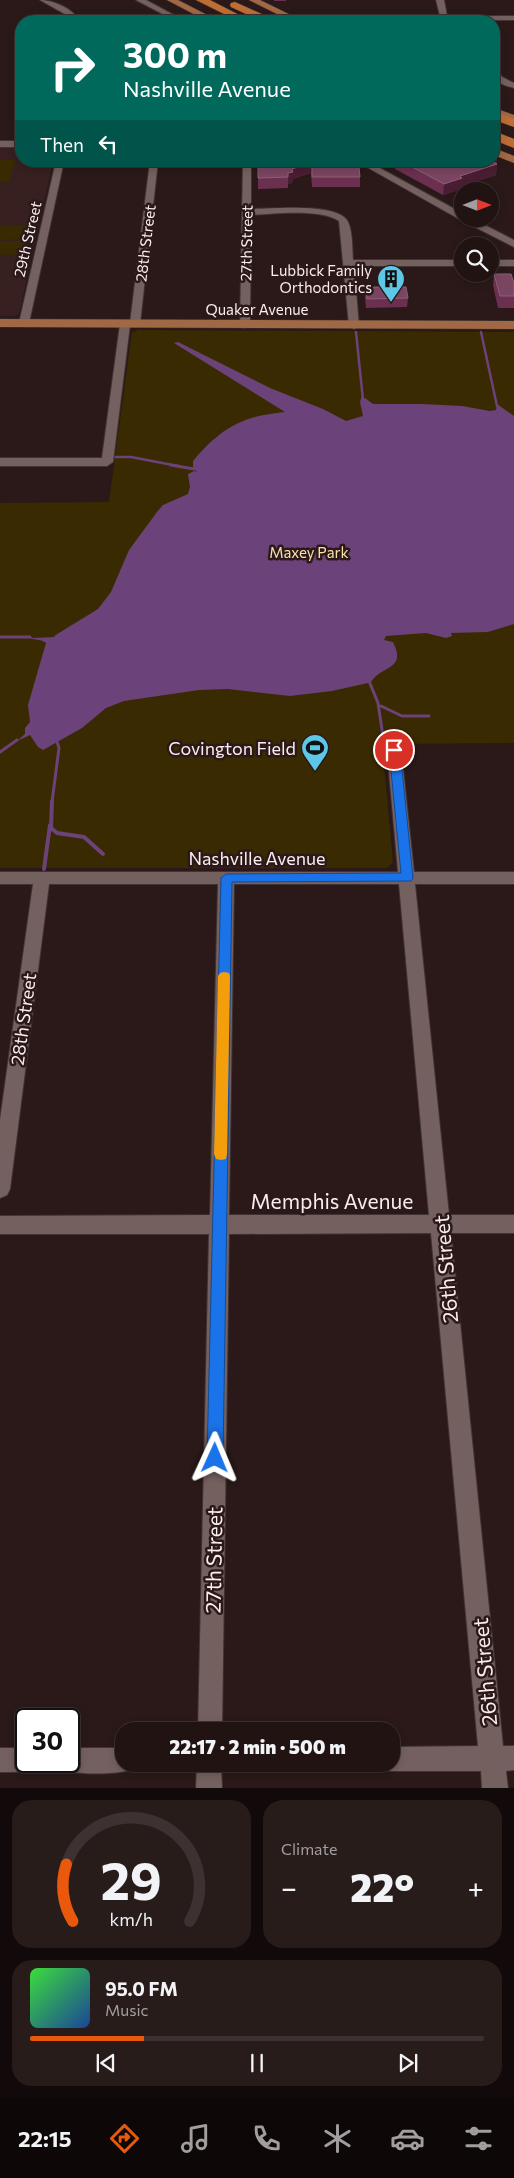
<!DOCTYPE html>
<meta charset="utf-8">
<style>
body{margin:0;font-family:Commissioner,sans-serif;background:#281c1b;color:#f1f3f6;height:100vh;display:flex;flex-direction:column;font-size:19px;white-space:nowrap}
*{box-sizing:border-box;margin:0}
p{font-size:16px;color:#a29e9f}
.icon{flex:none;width:28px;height:28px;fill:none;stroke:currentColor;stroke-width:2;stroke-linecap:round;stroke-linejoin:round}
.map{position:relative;height:1788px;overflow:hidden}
.drawer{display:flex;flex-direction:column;gap:12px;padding:12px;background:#120a0a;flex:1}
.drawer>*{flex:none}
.hud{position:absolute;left:15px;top:15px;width:485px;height:152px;border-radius:20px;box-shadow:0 2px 8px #0003,0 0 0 1px #3d3232;background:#00695c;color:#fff;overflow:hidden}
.needle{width:32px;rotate:90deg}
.buttons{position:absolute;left:454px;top:182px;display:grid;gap:10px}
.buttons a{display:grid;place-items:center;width:45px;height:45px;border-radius:50%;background:#201312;box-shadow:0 2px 8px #0003,0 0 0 1px #3d3232;font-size:25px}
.speed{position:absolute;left:15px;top:1708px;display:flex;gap:10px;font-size:25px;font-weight:700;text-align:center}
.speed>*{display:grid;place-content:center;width:65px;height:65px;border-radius:50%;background:#201312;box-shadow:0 2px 8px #0003,0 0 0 1px #3d3232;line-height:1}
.speed .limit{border:2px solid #111;border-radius:8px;background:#fff;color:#111}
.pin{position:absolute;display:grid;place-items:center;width:42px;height:42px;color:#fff;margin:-21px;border:2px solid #fff;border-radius:50%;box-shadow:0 1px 5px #0007}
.me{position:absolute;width:55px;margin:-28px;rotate:1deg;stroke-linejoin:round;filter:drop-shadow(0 0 4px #0008)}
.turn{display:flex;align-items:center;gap:18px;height:105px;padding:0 25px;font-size:22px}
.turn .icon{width:65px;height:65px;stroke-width:2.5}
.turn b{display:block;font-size:35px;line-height:42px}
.then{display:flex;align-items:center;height:48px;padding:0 25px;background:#0003;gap:10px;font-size:19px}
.big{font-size:38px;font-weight:800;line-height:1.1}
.drawer .widget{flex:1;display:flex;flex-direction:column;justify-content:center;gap:8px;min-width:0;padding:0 18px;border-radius:20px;background:#281c1b}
.drawer .dial{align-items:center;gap:0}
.dial svg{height:130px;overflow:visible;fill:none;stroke:#3d3232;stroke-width:7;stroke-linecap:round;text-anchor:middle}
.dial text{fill:#f1f3f6;stroke:none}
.song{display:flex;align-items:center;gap:15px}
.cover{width:60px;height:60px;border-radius:8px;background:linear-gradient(135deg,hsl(120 70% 55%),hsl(220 70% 35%))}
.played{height:5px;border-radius:2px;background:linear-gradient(90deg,#ea580c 25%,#3d3232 25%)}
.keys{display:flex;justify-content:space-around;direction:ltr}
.heat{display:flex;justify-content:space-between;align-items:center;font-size:28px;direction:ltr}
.drawer .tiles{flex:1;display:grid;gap:12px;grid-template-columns:1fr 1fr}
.widget:last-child{grid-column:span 2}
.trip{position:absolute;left:115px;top:1722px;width:285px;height:50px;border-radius:20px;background:#201312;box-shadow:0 2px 8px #0003,0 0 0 1px #3d3232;font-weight:800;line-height:50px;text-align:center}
.tabs{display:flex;height:80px;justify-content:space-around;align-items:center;background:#0d0807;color:#a29e9f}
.tabs .icon{width:35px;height:35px}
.tabs .selected{color:#ea580c}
.tabs b{font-size:22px;color:#f1f3f6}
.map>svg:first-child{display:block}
</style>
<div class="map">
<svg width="514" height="1788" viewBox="0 0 514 1788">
<rect width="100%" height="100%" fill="#2a1918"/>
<path fill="#37201f" d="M0 146H21V161H53L19 314 14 316H0Z"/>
<path fill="#3a2a02" d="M0 160H16L9 181H0Z
M0 226H31L28 239 0 240Z
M0 241H27L25 254 0 255Z
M136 330 514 332V743L382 744 393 862 387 868H0V503L109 502 132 332 138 331Z"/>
<path fill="#6b4279" d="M178 342 270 388 323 409 346 421 363 416 360 402 362 395V400L365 398 373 404H422L462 406 490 411 496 410 497 404 514 416V624L488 632 451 633 452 636 446 638 426 633 386 636 384 640 393 642C407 670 382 665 371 682L369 680 368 683 332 691 290 696 228 689 199 690 124 701 106 708 82 728 43 750 38 747 30 735 17 741 25 734V728L30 722 28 705 46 643C41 639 35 640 29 638V635L31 636 32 638 55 637 54 636 98 609 111 592 129 550 157 512 163 505 188 494 190 487 188 474 194 471 197 472 193 468V461C221 428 242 416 285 412L174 343Z"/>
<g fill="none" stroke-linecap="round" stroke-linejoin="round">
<path stroke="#6b4279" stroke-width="2.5" d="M356 332 363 400
M481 332 497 406
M115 457H131L178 466"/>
<path stroke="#6b4279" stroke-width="3" d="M171 465 194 469
M0 637H29
M369 681 378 703 384 743
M381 706 402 716H429
M0 752 17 740
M52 802 59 748 57 742"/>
<path stroke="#6b4279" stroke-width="4" d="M52 801 51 828 57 833 84 837 103 854
M44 869 50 825"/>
<defs>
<path id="minor" d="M40 0C53 0 74 9 79 21H71L70 17Z
M136 0H146L185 21H176Z
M436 0H444L447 16H514V20L397 21 420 16H440Z
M494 69H497L502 77 514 83V88C502 85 493 82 494 69Z
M0 141H21V147H0Z
M56 161H64L29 323 24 326 19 323Z
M150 161H158L140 324 135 327 130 325 113 462 107 466H0V458H102L120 324 125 321 130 323Z
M243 161H251V209C270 209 339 202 348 222 353 232 352 249 353 260H462V266H354L359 326 354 329 349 326 339 221C320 208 273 214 251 215L250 325 245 328 241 327 240 325Z
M356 161H367L462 213V219H473L514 240V247L459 219Z
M490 260H514V266H490Z
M394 745 399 746 401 750 414 872H514V884H415L449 1215H514V1233H451L503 1746H514V1770L506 1771 508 1788H482L481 1771H391L382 1768 380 1764H391V1747L478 1746 431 1233 229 1234 222 1731H198L209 1234H0V1216L210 1215 218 884H49L10 1189 7 1195 0 1198V1120L33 884H0V872H398L387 750 389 746ZM234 884H399L429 1215H229Z
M0 1748H26V1761H38L35 1769 26 1772H0Z
M69 1748H124V1764H135L133 1769C117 1775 76 1775 60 1769L57 1761H69Z
M197 1764H221L222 1788H196Z"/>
<path id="major" d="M167 0H178L219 21H207Z
M249 0H260L303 21H291Z
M494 108 514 115V122L494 115Z
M494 148 514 156V163L494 155Z
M0 319 514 321V329L0 327Z"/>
<path id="highway" d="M196 0H210L251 21H238Z
M235 2 273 19 274 21H261L231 7 230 5 231 3Z
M494 112 514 119V127L494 120Z
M494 131 514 139V148L494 140Z"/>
</defs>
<use href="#minor" stroke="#403333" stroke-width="2"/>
<use href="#major" stroke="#403333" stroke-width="1"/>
<use href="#highway" stroke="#403333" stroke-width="1"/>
<use href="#minor" fill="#74605f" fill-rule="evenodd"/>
<use href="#major" fill="#a06845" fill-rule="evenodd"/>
<use href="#highway" fill="#be6e34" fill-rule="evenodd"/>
</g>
<path fill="#6b3050" d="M274 0H286V1H274Z
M497 159 496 175 461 186V189L443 195 395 169 396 161H494Z
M280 161H329V167L360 177V187H312L311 173 293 179 292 183 288 184V188L258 189V162H280Z
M494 274 514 283V308H498L493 285Z
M366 289 408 298 407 307 366 308 365 298Z"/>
<path fill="#4a1e32" d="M497 159 496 175 461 186V189L443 195 444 184Z
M315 161H329V167H312L311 173 293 179 292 183 288 184V173L292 169Z"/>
<path fill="#7a4561" stroke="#8e5f77" d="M280 161H315L292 169 293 172 288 173V177L258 178V162H280Z
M401 161H492L497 164 460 176 462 178 444 184Z
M312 167H359L360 177H312Z
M494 274H511L514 283V296H500Z
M370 287H406L408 298 367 299 366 289H370Z"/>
<path fill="#1a73e8" stroke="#114b97" d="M394 747 400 750 413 878 411 881 232 882 223 1458 220 1464 215 1466 210 1464 207 1458 221 878 226 874 401 873 389 750Z"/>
<path fill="#f59e0b" d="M224 972 229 973 230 976 227 1154 226 1159 221 1160 216 1159 214 1154 218 976 220 973Z"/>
<defs>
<symbol id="building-pin" viewBox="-11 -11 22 30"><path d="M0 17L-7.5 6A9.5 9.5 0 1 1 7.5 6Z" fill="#5dc7e8" stroke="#2a1918"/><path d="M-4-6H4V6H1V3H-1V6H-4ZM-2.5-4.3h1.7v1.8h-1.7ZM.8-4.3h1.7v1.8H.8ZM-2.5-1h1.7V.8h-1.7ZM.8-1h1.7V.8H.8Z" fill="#111"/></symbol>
<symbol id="stadium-pin" viewBox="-11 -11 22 30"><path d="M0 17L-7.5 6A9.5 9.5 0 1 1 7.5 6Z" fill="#5dc7e8" stroke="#2a1918"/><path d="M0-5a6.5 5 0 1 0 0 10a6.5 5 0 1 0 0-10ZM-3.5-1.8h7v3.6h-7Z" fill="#111"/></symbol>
</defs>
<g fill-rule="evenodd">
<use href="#building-pin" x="375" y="263" width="32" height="43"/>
<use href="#stadium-pin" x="299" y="732" width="32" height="43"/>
</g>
<g text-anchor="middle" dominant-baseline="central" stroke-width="5" stroke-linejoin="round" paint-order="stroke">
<g font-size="15" fill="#faeded" stroke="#2a1918">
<text transform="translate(27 239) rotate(-77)">29th Street</text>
<text transform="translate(145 243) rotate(-83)">28th Street</text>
<text transform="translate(246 243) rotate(-89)">27th Street</text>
<text x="257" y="309">Quaker Avenue</text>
</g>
<g font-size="15" fill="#faeded" stroke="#2a1918" text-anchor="end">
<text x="372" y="270">Lubbick Family<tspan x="372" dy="17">Orthodontics</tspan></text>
</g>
<g font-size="15" fill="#fbe1a9" stroke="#2a1918">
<text x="309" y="552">Maxey Park</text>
</g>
<g font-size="18" fill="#faeded" stroke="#2a1918" text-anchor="end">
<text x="296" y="748">Covington Field</text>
</g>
<g font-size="18" fill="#faeded" stroke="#2a1918">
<text x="257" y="858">Nashville Avenue</text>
<text transform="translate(23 1019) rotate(-82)">28th Street</text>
</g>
<g font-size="21" fill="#faeded" stroke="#2a1918">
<text x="332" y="1200">Memphis Avenue</text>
<text transform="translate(445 1269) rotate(-95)">26th Street</text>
<text transform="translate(213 1560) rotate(-89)">27th Street</text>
<text transform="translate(484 1672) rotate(-95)">26th Street</text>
</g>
</g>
</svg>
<div class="buttons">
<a><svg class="needle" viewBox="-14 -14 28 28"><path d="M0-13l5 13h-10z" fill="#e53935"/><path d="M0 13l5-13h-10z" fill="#a29e9f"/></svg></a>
<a><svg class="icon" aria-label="search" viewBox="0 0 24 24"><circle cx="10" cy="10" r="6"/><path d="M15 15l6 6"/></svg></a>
</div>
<div class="speed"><div class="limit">30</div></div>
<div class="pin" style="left:394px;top:750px;background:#d93025"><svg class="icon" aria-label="arrive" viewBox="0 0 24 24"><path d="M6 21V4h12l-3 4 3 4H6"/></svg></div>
<svg class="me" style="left:215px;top:1458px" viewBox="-20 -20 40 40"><path d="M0-17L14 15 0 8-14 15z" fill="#1a73e8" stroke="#fff" stroke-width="4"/></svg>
<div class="trip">22:17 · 2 min · 500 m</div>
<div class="hud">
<div class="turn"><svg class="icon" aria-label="right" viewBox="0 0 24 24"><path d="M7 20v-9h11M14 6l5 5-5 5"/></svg><div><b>300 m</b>Nashville Avenue</div></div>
<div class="then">Then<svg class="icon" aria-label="left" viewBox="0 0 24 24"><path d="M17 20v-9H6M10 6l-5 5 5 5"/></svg></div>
</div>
</div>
<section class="drawer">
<div class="tiles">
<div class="widget dial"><svg viewBox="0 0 100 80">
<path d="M14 69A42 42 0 1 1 86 69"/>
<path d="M14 69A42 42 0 0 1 10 34" stroke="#ea580c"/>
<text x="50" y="56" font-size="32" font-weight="700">29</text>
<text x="50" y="72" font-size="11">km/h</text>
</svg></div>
<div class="widget"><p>Climate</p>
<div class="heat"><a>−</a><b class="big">22°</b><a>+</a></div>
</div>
<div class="widget">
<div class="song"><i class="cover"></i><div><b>95.0 FM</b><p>Music</p></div></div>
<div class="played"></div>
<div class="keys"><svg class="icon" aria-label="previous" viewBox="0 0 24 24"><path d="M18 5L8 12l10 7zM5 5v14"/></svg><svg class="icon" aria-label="pause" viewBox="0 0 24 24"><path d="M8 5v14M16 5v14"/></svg><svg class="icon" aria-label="next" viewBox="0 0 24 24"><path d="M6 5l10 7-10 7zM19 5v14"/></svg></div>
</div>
</div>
</section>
<nav class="tabs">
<b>22:15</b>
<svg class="icon selected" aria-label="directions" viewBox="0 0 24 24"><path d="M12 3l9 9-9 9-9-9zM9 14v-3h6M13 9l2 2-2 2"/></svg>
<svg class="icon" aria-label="music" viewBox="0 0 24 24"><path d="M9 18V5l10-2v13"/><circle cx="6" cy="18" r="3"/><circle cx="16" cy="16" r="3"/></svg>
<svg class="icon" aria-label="phone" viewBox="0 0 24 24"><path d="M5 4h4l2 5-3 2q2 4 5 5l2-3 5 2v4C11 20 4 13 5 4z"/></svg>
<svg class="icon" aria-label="climate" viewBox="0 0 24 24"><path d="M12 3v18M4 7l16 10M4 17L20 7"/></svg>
<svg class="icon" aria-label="car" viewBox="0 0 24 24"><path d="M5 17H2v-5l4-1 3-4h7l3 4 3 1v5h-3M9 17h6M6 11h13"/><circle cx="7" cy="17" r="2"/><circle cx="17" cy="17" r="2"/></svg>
<svg class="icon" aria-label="filters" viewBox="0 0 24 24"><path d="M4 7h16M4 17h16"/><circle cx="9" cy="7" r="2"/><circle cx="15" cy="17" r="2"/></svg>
</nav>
